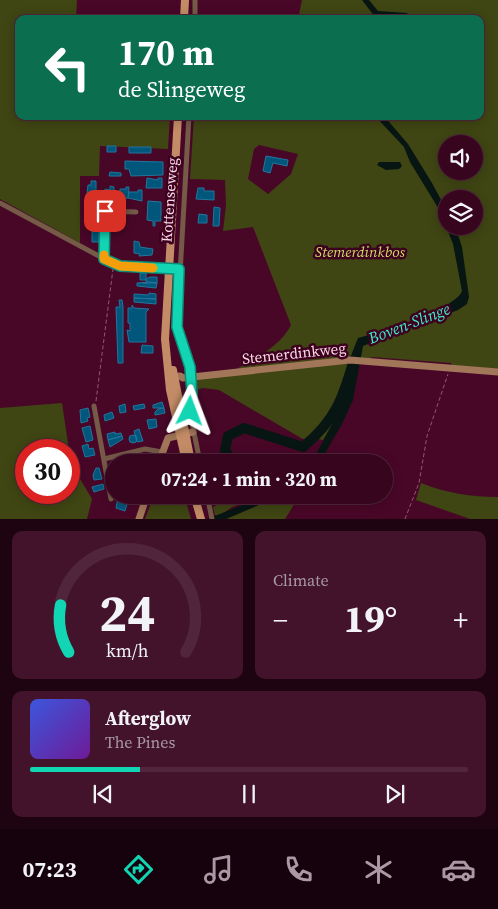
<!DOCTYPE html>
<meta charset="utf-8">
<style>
body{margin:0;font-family:"Source Serif 4",serif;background:#42132b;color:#f1f3f6;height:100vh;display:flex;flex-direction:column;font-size:19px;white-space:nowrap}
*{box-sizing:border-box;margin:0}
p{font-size:16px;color:#aa99a4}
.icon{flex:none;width:28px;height:28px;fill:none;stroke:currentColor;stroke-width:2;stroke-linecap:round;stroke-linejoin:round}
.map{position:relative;height:519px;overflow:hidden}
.panel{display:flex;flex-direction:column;gap:12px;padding:12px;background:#1e0310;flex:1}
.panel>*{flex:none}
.top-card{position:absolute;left:15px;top:15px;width:469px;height:105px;border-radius:10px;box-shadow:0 2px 12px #0003,0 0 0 1px #51263c;background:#0b6e4f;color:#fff;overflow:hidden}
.controls{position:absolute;left:438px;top:135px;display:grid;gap:10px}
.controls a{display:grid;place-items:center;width:45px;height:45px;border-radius:50%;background:#37051e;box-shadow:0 2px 12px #0003,0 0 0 1px #51263c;font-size:25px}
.speed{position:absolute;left:15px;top:439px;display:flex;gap:10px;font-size:25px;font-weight:700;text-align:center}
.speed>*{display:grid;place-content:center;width:65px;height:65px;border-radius:50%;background:#37051e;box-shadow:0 2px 12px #0003,0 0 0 1px #51263c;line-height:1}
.speed .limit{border:8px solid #d22;background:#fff;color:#111}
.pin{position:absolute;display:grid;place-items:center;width:42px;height:42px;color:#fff;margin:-21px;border-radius:10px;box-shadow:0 2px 8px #0006}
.me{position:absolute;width:55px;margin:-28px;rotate:3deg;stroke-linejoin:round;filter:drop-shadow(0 0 4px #0008)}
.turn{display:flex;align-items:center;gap:18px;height:105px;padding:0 20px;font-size:22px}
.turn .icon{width:65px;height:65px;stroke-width:2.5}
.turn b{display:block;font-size:35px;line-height:42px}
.big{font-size:38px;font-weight:700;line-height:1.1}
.panel .card{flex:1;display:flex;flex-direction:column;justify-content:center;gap:8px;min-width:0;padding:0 18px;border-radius:10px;background:#42132b}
.panel .dial{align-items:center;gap:0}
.dial svg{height:130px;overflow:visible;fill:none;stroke:#51263c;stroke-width:7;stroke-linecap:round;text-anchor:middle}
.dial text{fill:#f1f3f6;stroke:none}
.song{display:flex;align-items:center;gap:15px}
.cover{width:60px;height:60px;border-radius:8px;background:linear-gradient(135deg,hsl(230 70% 55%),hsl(280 70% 35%))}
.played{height:5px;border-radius:2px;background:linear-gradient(90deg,#12d5b4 25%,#51263c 25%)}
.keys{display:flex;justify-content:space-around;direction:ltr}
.heat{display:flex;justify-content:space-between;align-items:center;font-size:28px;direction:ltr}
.panel .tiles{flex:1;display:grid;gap:12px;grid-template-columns:1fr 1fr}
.card:last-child{grid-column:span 2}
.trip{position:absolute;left:105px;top:454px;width:288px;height:50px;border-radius:25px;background:#37051e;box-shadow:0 2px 12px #0003,0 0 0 1px #51263c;font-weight:700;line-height:50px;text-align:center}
.tab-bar{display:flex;height:80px;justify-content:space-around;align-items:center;background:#16020c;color:#aa99a4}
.tab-bar .icon{width:35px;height:35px}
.tab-bar .active{color:#12d5b4}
.tab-bar b{font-size:22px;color:#f1f3f6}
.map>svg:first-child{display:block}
</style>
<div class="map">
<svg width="498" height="519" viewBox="0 0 498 519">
<rect width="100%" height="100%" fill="#490728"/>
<path fill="#3f4513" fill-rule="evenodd" d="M0 0H77L76 19H19V116H170L168 149 100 146 99 176H80V243L0 199Z
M302 0H498V369L452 366 451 363 372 357 368 361 352 358 235 370C255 358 280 347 291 325L253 227 223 231 226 205 225 180 190 179 194 116H480V19H298ZM446 144H474V171H446ZM259 145 298 154 291 174 268 194 248 179 254 149ZM446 199H474V226H446Z
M340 364H351C348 393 340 416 323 440L312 438 309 441 301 438 219 390 203 388 196 390 195 381 198 379Z
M62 403 69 450H26V492H69V451L70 462 92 499 87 519H0V408Z
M421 483C446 493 471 497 498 497V519H470L416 500Z
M154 495H184L191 519H145Z
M238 495H249L252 500 232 507 218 517 215 515 213 507Z
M282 495H300L285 519H226Z"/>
<path fill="#071613" d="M362 0H369L378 11 407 13 412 19 375 17Z
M375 116H384L408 144 432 183 446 209V226H455L462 247 469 297 467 304 458 310 363 346 353 400 342 424 320 462H312L345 399 352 353 358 338C379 333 456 309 462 291L453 244 440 211 410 162 404 147Z
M379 162H400L402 166 399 169 386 170 377 165Z
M268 495H282L226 519H207Z"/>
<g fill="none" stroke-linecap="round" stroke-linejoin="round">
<path stroke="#071613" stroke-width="10" d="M238 462 231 459 225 450 228 436 244 428 303 447C335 421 343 398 354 359"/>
</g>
<path fill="#00577b" stroke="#23759e" d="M107 146H116V152H107Z
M129 147H151V153H129Z
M266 156 288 160 287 166 273 163 270 173 263 171Z
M125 161 163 162V175L131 176 129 169H125Z
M110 172 121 173V176H109Z
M147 178 158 180V178H162V188H146Z
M91 181H96V196H88L87 193 88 185H91Z
M110 186 114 187V191H111L110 199H105V189L110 190Z
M126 187H129L128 198 122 199V196L116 195V192L120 193V189H126Z
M198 188H204V191H214V200L196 199Z
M138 190H142V201L128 198 129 192H138Z
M148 201 161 202V221H155V226H153V221L147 220Z
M214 207 220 208 219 226H213Z
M199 214 207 215V223H198Z
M92 226H99V242H92Z
M134 241 139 242 140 247 153 249 152 255 139 256 140 254 134 253Z
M140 273H146V280H140Z
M150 277H157V283H143L147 282 146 279Z
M149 282 157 283 156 288 137 286V283Z
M149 293 156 294V299L134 298V294L149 295Z
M134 298 156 299V304L134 302Z
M119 300H122L123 307V363H118L116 307H120Z
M132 305 134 308 149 309 146 312V342H129L127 330 130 331V323H128V308H132Z
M142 345 153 346V353H141Z
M162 402 164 408H153V405Z
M125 404 126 412 120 413 119 406Z
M144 404 145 408 134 410 133 406Z
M88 408 90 417 87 418 88 421 81 423 80 410Z
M164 408 165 413 155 415V412L158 409Z
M112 412 114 418 105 421 104 415Z
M156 419 157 427 149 429 147 420Z
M90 426 93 440 86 442 82 428Z
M139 429 143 441 137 442 134 431Z
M115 432V434L121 433 122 436 108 440 107 434Z
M129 439a4 4 0 1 1 8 0a4 4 0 1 1-8 0Z
M122 436 123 439 110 447 108 440Z
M88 444 89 449 93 448 95 455 85 457 82 446Z
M96 468H99L102 479 94 480 93 475Z
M103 484 104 489 94 492 92 487Z
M118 498 125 501 124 503 127 504 125 511 116 508Z"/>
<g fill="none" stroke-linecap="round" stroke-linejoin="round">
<path stroke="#8e5971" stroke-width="1" stroke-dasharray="4 2.5" stroke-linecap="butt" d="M96 401 113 269
M405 519 419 483 427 436 448 374"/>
<path stroke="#755a48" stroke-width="5" d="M195 19V0
M189 116 177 327 190 367 193 394 191 418 200 462
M0 203 110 262 131 267 179 269
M104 259 105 211 136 212
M94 406 111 499
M104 459 145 449 162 452
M207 495 212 519"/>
<path stroke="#a17659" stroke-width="7" d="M171 377 180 376 183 378 350 360 498 372
M159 462 168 438 193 432
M139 519 147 495"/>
<path stroke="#c38c66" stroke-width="8" d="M184 19 185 0
M178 116 165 339 170 390 186 462
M173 370 191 462
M194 495 201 519"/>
</g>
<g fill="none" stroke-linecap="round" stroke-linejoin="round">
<defs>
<path id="route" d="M105 211 104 259 120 266 179 269 177 327 190 367 192 394 190 411"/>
</defs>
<use href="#route" stroke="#0c8a75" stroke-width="12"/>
<use href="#route" stroke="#12d5b4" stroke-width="9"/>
<path stroke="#f59e0b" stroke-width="9" d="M104 255V259L120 266 153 268"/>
</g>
<g text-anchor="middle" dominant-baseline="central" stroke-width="5" stroke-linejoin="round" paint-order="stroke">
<g font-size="15" fill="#fad9e4" stroke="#3d001f">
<text transform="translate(169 200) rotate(-86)">Kottenseweg</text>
<text transform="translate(294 353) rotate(-6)">Stemerdinkweg</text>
</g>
<g font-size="15" font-style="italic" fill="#ccdc64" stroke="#3d001f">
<text x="360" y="251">Stemerdinkbos</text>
</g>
<g font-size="16" font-style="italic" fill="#3fecca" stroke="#3d001f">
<text transform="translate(409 323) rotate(-21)">Boven-Slinge</text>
</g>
</g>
</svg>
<div class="controls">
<a><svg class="icon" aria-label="sound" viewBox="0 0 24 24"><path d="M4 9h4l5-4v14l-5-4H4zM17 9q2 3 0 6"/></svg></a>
<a><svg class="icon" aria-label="layers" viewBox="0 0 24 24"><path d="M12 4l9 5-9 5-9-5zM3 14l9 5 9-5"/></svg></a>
</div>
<div class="speed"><div class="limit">30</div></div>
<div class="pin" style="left:105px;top:211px;background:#d93025"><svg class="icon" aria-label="arrive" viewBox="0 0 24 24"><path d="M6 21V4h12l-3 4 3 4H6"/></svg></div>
<svg class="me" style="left:190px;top:411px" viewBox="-20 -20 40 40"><path d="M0-17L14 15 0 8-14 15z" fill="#12d5b4" stroke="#fff" stroke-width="4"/></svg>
<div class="trip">07:24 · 1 min · 320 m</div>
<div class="top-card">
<div class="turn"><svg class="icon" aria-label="left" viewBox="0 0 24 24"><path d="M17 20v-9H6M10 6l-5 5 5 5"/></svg><div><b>170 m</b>de Slingeweg</div></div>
</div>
</div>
<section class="panel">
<div class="tiles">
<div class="card dial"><svg viewBox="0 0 100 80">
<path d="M14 69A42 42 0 1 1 86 69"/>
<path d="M14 69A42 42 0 0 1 9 40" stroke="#12d5b4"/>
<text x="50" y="56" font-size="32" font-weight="700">24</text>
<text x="50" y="72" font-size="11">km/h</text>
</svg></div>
<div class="card"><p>Climate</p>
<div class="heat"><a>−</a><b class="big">19°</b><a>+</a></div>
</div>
<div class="card">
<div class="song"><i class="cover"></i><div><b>Afterglow</b><p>The Pines</p></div></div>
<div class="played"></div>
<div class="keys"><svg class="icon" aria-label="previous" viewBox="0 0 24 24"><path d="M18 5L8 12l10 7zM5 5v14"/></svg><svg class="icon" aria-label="pause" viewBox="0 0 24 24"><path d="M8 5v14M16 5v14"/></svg><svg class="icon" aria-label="next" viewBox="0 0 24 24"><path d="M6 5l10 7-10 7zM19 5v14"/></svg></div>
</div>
</div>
</section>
<nav class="tab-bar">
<b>07:23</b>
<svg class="icon active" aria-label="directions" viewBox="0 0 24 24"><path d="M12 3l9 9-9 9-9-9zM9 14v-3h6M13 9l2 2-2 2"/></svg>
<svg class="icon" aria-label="music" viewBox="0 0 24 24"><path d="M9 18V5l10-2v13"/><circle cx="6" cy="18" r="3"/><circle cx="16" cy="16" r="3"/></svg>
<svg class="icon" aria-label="phone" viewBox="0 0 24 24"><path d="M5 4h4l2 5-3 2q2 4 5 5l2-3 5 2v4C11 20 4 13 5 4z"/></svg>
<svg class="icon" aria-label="climate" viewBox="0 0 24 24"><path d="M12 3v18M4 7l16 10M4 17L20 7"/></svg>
<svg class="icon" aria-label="car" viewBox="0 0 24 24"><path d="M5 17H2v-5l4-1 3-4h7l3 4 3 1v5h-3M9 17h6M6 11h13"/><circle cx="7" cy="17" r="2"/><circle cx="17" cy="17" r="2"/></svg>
</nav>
